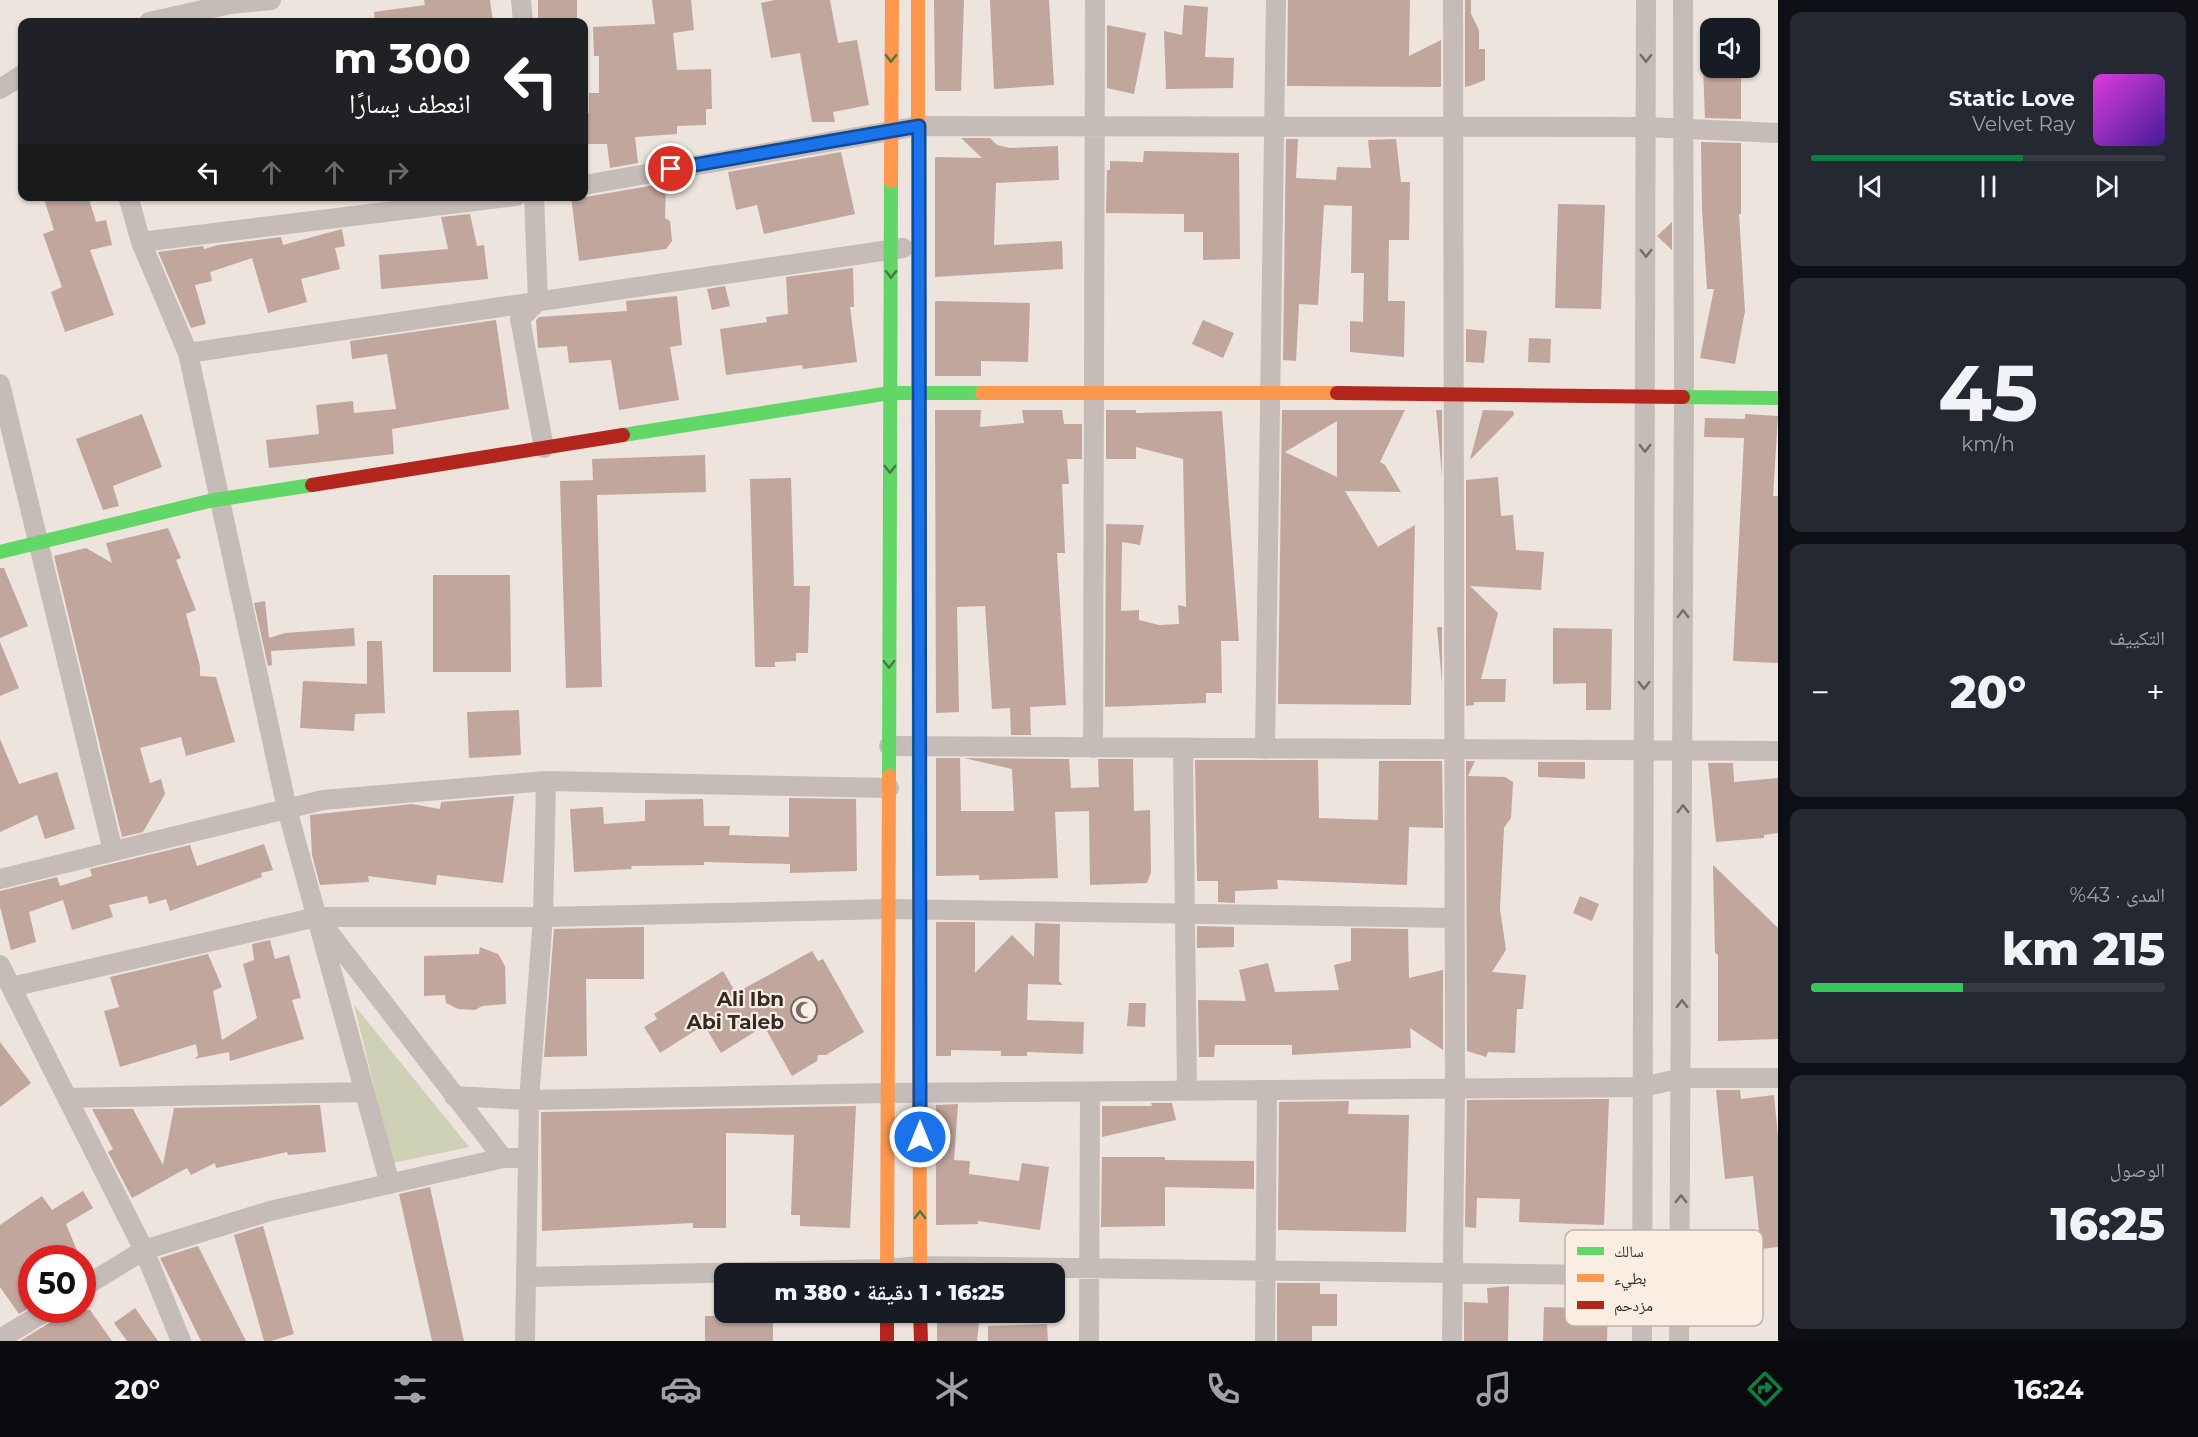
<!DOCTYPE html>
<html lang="ar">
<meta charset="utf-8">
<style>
body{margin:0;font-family:Montserrat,"Noto Naskh Arabic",sans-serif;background:#242831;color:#f1f3f6;direction:rtl;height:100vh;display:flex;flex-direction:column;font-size:22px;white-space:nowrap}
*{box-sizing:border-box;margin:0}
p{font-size:20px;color:#9ea1a6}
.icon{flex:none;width:33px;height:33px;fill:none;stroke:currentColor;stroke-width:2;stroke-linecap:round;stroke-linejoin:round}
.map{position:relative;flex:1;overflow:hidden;direction:ltr}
.side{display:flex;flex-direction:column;gap:12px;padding:12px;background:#0d0f14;width:420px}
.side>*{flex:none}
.top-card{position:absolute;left:18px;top:18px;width:570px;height:183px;border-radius:12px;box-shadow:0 2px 4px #0004;direction:rtl;background:#202124;color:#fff;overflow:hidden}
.controls{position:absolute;left:1700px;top:18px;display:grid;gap:12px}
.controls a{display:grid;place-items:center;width:60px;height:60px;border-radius:12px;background:#171b24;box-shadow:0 2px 4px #0004;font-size:30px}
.speed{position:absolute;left:18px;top:1245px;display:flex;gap:12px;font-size:30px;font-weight:700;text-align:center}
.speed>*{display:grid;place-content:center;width:78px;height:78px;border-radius:50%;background:#171b24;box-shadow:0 2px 4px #0004;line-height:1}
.speed .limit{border:9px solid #d22;background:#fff;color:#111}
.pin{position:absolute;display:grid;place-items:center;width:51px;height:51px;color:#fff;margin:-26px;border:3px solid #fff;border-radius:50%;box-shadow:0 2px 6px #0007}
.me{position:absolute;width:66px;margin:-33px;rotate:0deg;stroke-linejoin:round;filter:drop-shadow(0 0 4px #0008)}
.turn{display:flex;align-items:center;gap:21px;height:126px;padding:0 18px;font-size:27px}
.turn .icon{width:78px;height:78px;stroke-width:2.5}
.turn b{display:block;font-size:42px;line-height:51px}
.lanes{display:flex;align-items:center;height:57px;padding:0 18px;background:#0003;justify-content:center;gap:30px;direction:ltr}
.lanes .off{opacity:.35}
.big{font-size:45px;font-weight:800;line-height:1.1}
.side .widget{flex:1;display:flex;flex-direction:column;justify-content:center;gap:9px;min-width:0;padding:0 21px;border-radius:12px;background:#242831}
.side .dial{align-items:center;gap:0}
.dial b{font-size:78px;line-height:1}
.song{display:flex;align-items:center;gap:18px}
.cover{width:72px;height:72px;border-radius:9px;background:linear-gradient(135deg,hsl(300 70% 55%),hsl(260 70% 35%))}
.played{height:6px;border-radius:3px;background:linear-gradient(90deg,#0b8043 60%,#363941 60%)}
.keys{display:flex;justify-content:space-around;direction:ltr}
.heat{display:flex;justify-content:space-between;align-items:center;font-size:33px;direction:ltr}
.charge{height:9px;border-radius:4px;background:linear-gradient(90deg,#34c759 43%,#363941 0)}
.trip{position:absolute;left:714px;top:1263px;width:351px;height:60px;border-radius:12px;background:#171b24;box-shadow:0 2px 4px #0004;font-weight:800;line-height:60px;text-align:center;direction:rtl}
.dock{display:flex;height:96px;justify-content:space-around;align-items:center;background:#090b0e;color:#9ea1a6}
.dock .icon{width:42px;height:42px}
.dock .on{color:#0b8043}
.dock b{font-size:27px;color:#f1f3f6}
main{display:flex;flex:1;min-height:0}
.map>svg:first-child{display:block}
</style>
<main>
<section class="side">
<div class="widget">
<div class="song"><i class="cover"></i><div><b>Static Love</b><p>Velvet Ray</p></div></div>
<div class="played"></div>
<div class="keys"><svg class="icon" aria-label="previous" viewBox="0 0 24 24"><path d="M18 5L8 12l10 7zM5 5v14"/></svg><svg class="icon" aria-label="pause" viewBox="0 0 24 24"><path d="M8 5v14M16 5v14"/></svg><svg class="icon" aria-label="next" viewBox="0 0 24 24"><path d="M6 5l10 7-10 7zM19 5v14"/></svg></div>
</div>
<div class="widget dial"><b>45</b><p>km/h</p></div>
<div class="widget"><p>التكييف</p>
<div class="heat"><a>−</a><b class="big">20°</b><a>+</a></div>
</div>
<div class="widget"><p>المدى · 43%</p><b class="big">215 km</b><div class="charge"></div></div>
<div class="widget"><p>الوصول</p><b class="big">16:25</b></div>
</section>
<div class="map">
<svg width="1778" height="1341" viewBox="0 0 1778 1341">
<rect width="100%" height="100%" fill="#ece4dd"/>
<path fill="#ced1b6" d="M354 1005 469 1147 393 1163Z"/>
<path fill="#c1a69e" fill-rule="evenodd" d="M424 0H490L493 22H375L374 12 425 5Z
M538 0H577V22H538Z
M652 0H691L694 30 673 33 677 70 711 69 712 109H706V125L677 126V134L635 137 638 163 610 168 607 144H584V115L589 113V93H599V56H594L593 27 655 24Z
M775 0H830L838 43 857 40 869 105 833 112 835 122H812L800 53 771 58 761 3Z
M934 0H964L961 91H935Z
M990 0H1049L1054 85 994 89Z
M1288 0H1410L1409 56 1441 40V87L1287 86Z
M1465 0H1471V14L1479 30V49H1485V80L1470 86 1465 87Z
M1184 5 1208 7 1205 57 1234 58 1233 88 1166 89 1164 31 1182 35Z
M1107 25 1146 33 1134 94 1107 88Z
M1703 68H1741V119L1705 118Z
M961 138H990L997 145 1010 148 1058 146 1059 180 996 183 994 245 1062 241 1063 269 935 277V157L982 158Z
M1286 139H1298L1296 178 1336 180 1337 167 1371 168 1368 140 1396 139 1401 182H1410L1409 240H1389L1388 301H1405L1404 357 1350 352V321L1363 322 1364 273H1351L1352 206 1324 205 1318 305 1299 304 1296 361 1283 360Z
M1701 142 1741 143V214H1739L1745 311 1735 364 1700 358 1714 289H1707L1702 209Z
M1144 151 1239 153 1240 259 1203 260V232H1184V214L1106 213 1107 170H1110V161L1143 162Z
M841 152 855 214 764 234 757 205 736 210 728 172Z
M666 183 665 218 670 221 672 241 666 249 579 261 571 196 586 197Z
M43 196H88L96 222 106 220 112 245 90 250 114 315 65 332 51 292 62 287 43 234 54 230Z
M1558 204 1605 205 1601 309 1555 308Z
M470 214 477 246 484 245 488 279 381 289 379 255 448 249 441 217Z
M1672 222V250L1657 236Z
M342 229 345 246 335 248 340 269 301 279 307 302 268 313 252 258 210 272 212 281 195 285 206 324 191 328 158 252 203 246 204 249 218 245 281 237 283 245Z
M853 268 854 307H850L857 362 803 369 802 365 726 375 720 329 767 322 766 317 788 314 786 277Z
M725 286 730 306 712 310 707 289Z
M677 296 682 345 670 347 679 400 619 410 611 360 569 363 567 346 538 348 536 320 539 317 627 311 626 301Z
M935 301 1030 303 1028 362 981 361V376H935Z
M496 320 509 409 392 429 394 454 269 468 266 440 319 434 316 405 353 401 354 413 396 409 387 354 352 359 350 341Z
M1203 320 1234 333 1223 358 1192 344Z
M1466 329 1487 331 1484 363 1466 362Z
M1529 338 1551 339 1550 363 1528 362Z
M935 410H981L980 427 1024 423 1022 410H1062L1064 424H1082V459H1067L1069 484H1062L1065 553H1057L1066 705 1030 707 1031 735H1011L1010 708 992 709 985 606 957 607 959 712 936 713Z
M1106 410H1136V413L1222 411 1239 641H1221L1222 693H1206V703L1105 707 1106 524 1144 525 1140 545 1122 542 1121 611 1139 610V620L1159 625 1179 624 1178 605 1186 607V603L1183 459 1136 447V459H1106Z
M1282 410H1405L1380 462 1385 465 1401 492 1345 491 1378 547 1415 525 1411 705 1278 704ZM1337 421V477L1285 452Z
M1436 410H1442V476L1437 419Z
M1483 410 1513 411 1514 415 1470 460Z
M142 414 162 467 113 486 119 506 103 510 76 439Z
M1745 414 1778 416 1773 496H1778V663L1733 661 1744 438 1704 437 1705 418 1745 419Z
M705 455 706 492 597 495 602 687 566 688 560 481 593 480 592 459Z
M1498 477 1501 516 1513 515 1516 550 1544 552 1541 590 1470 586 1498 613 1481 679H1506L1505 702H1474V705L1466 706V480Z
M791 478 794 586H810L808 653H796V661L775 662V667H755L750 479Z
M168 528 181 558 176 560 196 610 186 614 200 666V676L216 677 235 742 186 756 181 737 140 748 150 783 161 779 165 794 143 832 122 837 54 556 86 548 112 563 106 543Z
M0 568H4L28 626 0 638Z
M433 575H510L511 672H433Z
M265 601 269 638 285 633 354 628 355 646 271 651 272 665 268 666 254 603Z
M1437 627H1442V683Z
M1553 628 1612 629 1611 710H1586V683L1553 684Z
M367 641H382L385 713 355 714 354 731 300 728 303 681 367 684Z
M0 642 19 688 0 696Z
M519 710 521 755 469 758 467 712Z
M0 739 19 784 57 772 75 829 45 839 37 815 0 832Z
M936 758H960L961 811H1014L1012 769 964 758 1069 759 1071 788 1099 787 1098 759H1133L1134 811 1150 810 1151 872 1147 883 1090 885 1089 811 1055 812 1058 878 979 880V875L936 876Z
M1195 760H1318L1319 818 1378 820 1379 761H1442L1443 828 1409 827 1407 885 1277 880 1278 889 1235 891V903L1218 902V881H1197Z
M1466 761H1475L1468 776 1505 777 1513 782 1511 818 1504 828 1500 909 1506 950 1492 972 1526 975 1523 1009H1517L1515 1053 1488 1052 1486 1057 1467 1051Z
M1538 762H1585V779L1538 777Z
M1708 763H1733L1734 782 1778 778V833L1764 835V838L1716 842Z
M514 796 503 883 437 875 436 885 368 876 369 882 320 885 312 855 310 815 412 804 440 809 441 802Z
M789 798 856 799 857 871 790 873V864L704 862V865L631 866 632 869 574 872 570 809 603 807 604 824 645 821V800L703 799 704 826H730L729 835 789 837Z
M264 844 273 870 261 873 262 877 170 911 166 899 149 904 147 896 109 905 113 917 72 930 63 900 29 912 36 942 11 950 0 907V891L57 877 60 886 92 876 90 869 190 845 197 866Z
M1713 865 1778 928V1039L1718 1041V955L1715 953Z
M1580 896 1599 904 1592 921 1573 913Z
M936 922H975V973L1012 935 1034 957 1035 923 1060 924 1059 981 1063 985 1028 984 1027 1020 1084 1022 1083 1054 1027 1052V1056H1001V1051L951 1050V1056H936Z
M1197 926 1234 927V947L1197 948Z
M644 927V979H586L587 1056 544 1057 554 929Z
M1351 928 1408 929 1409 978 1443 970V1050L1410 1028 1411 1048 1292 1055V1045H1215L1214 1057H1199L1198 1000 1246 1001 1239 970 1268 963 1275 992 1339 990 1334 965 1351 961Z
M270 940 275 959 289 955 301 998 292 1000 304 1039 230 1061 229 1052 194 1059 198 1056 196 1044 120 1067 104 1011 119 1007 110 977 208 954 222 987 213 991 222 1040 257 1018 243 964 254 960 252 944Z
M480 947 498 954 505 966 506 1004 482 1006 475 1010 458 1009 446 1003 445 995 424 996V956L479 954Z
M812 951 818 961 823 959 864 1032 826 1055H818L817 1061 792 1076 764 1026 721 1053 704 1025 660 1053 644 1027 657 1019 654 1014 723 971 736 993Z
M1129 1003H1146L1145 1027 1127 1026Z
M0 1042 31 1083 0 1107Z
M1716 1090H1740L1741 1099 1774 1095 1778 1136V1247L1761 1249 1753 1176 1725 1179Z
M1609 1099 1604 1225 1519 1222 1520 1199 1477 1198 1476 1228 1465 1227 1467 1100Z
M1349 1101 1348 1114 1409 1115 1406 1232 1278 1230 1279 1102Z
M1151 1103H1172L1176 1120 1102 1137V1106H1152Z
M958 1104 954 1160 970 1161 969 1174 1019 1181 1022 1163 1049 1167 1040 1230 978 1221V1224L936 1225V1105Z
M320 1105 326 1152 288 1155 287 1152 216 1168 215 1163 191 1175 187 1168 132 1198 108 1152 113 1149 92 1109H133L163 1165 174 1108Z
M856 1106 850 1228 800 1226V1215H791L794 1135 726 1133V1228H693V1223L542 1231 541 1112Z
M1102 1157H1165V1160L1254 1161V1189L1165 1187V1226L1101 1227Z
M430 1187 464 1341H432L399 1194Z
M83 1191 93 1208 66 1224 79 1255 70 1258H32V1306L19 1314 0 1287V1225L42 1196 52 1210Z
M263 1226 294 1334 271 1341H264L234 1235Z
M198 1246 246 1341H201L160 1258Z
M1277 1283H1320V1294H1337V1326H1312V1341H1277Z
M1509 1286 1508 1341H1464V1302L1488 1303 1487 1288Z
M1544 1307 1608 1309 1607 1341H1543Z
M135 1308 158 1341H127L114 1323Z
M60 1310H90L112 1341H20L54 1320Z
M937 1312H980L977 1341H937Z
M773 1315V1341H705V1316Z
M1047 1324 1048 1341H988V1326Z"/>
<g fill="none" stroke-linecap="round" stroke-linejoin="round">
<path stroke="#c5bcb7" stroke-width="20" d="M521 0 523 22
M149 22 230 4 271 0
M0 89 22 75
M584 185 919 126 1646 127 1778 133
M128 196 141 242 188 353 287 809 390 1184
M534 196 538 301 520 319 544 448
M141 242 516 196
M188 353 903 248
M0 384 113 851
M889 746 1778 751
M1093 748 1095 0
M1183 748 1187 1091
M1265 749 1276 0
M0 879 323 800 546 781 889 788
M324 926 503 1158
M0 965 144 1250 181 1341
M11 987 317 917H543L889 909 1454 918
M454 1096 529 1100 888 1093 1643 1087 1682 1078H1778
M67 1098 365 1092
M526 1277 887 1269 920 1266 1680 1276
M82 1288 144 1250 270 1211 503 1158H528
M0 1339 48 1310
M525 1341 529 1100 543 917 546 781
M1089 1341 1090 1092
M1265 1341 1267 1090
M1452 1341 1455 1089 1453 0
M1642 1341 1646 0
M1679 1341 1684 398 1683 0"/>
<path stroke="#63d668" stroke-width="14" d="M918 284 919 873
M1683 397 1778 398
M623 435 890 393H982
M0 552 209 501 312 485
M889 776 891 181"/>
<path stroke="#ff974d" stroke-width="14" d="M918 0V284
M891 181 892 0
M982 393H1337
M919 873 920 1274
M887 1274 889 776"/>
<path stroke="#b3261e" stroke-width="14" d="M1337 393 1683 397
M312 485 623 435
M887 1312V1341
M920 1312 921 1341"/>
</g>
<defs><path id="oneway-chevron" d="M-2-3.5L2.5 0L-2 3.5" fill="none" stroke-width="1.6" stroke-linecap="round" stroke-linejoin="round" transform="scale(1.5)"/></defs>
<g stroke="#4a7743">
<use href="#oneway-chevron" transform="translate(891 58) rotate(90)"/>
<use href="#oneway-chevron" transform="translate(891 274) rotate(90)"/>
<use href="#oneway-chevron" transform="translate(890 469) rotate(90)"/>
<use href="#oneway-chevron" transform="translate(889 664) rotate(90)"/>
<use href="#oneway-chevron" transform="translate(920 1215) rotate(-90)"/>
</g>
<g stroke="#766b67">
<use href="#oneway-chevron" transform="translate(1646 58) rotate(90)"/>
<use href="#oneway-chevron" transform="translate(1646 253) rotate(90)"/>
<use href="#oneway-chevron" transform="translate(1645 448) rotate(90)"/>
<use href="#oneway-chevron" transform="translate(1683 614) rotate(-90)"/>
<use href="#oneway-chevron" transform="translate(1644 685) rotate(90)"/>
<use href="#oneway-chevron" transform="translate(1683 809) rotate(-90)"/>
<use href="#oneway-chevron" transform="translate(1682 1004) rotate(-90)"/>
<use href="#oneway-chevron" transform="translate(1681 1199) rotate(-90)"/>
</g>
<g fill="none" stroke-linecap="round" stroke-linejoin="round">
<defs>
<path id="route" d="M671 169 919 126 920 1137"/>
</defs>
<use href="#route" stroke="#114b97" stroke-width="15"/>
<use href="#route" stroke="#1a73e8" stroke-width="10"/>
</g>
<defs>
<symbol id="mosque-ring" viewBox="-11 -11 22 22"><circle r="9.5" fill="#faeee3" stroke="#756a65" stroke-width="1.5"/><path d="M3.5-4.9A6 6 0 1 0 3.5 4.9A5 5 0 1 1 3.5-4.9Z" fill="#756a65"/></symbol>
</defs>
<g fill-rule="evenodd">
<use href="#mosque-ring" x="789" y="995" width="30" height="30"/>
</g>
<g text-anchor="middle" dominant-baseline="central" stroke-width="4.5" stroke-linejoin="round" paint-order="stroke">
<g font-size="20" font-weight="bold" fill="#352925" stroke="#faeee3" text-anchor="end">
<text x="784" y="999">Ali Ibn<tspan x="784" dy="23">Abi Taleb</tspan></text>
</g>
</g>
<rect x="1565" y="1230" width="198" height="96" rx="9" fill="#faeee3" stroke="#bfb3aa" stroke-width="1.5"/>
<rect x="1577" y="1247" width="27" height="8" fill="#63d668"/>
<rect x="1577" y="1274" width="27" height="8" fill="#ff974d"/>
<rect x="1577" y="1301" width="27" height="8" fill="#b3261e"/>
<g font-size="16" fill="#352925">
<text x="1614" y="1257">سالك</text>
<text x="1614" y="1284">بطيء</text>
<text x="1614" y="1311">مزدحم</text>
</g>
</svg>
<div class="controls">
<a><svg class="icon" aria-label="sound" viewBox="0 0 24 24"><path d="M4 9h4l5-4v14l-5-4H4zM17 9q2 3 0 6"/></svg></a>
</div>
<div class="speed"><div class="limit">50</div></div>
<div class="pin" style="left:671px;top:169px;background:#d93025"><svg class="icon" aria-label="arrive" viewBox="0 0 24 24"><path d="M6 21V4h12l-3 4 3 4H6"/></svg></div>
<svg class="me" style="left:920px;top:1137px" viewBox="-20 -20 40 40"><circle r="17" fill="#1a73e8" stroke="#fff" stroke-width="3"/><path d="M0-11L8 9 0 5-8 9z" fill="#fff"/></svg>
<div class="trip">16:25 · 1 دقيقة · 380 m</div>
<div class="top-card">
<div class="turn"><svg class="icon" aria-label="left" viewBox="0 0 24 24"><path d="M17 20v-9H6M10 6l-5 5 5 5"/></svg><div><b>300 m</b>انعطف يسارًا</div></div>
<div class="lanes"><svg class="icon" aria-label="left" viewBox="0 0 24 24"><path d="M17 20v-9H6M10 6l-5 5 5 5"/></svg><svg class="icon off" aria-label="ahead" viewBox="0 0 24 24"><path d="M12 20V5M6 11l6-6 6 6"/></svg><svg class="icon off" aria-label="ahead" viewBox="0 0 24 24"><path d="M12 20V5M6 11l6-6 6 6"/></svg><svg class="icon off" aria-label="right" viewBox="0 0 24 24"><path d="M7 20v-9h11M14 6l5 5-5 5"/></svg></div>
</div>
</div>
</main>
<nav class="dock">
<b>16:24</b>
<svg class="icon on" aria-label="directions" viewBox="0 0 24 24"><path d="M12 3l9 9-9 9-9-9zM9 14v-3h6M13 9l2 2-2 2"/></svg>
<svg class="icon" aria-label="music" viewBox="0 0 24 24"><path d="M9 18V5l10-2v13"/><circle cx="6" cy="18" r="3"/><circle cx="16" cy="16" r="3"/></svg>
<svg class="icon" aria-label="phone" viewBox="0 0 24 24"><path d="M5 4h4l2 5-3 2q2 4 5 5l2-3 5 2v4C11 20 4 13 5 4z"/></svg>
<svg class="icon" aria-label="climate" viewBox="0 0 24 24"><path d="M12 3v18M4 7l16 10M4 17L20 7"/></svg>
<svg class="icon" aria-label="car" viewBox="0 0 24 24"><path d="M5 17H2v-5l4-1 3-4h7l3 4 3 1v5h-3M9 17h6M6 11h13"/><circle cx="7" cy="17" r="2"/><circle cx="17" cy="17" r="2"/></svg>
<svg class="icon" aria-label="filters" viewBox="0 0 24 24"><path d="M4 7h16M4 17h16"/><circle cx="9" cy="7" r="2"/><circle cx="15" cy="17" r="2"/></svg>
<b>20°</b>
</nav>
